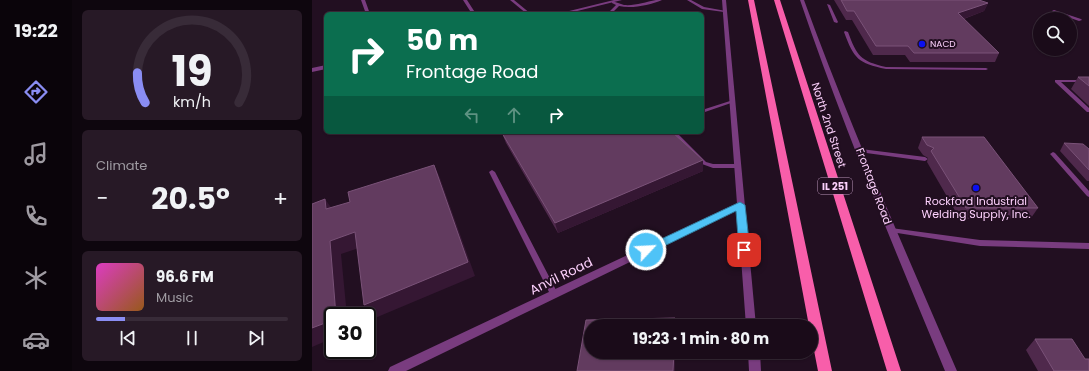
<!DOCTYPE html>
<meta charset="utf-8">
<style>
body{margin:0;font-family:Poppins,sans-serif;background:#271926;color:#f1f3f6;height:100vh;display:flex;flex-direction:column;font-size:15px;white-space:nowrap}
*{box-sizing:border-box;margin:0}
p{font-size:13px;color:#9f9ba2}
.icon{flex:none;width:22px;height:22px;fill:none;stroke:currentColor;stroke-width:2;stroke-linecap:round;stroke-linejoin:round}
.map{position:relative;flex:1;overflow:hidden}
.details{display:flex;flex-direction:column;gap:10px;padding:10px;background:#0e060e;width:240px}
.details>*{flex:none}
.top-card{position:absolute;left:12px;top:12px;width:380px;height:122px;border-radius:6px;box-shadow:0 1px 3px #0004,0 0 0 1px #382b38;background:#0b6e4f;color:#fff;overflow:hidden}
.fabs{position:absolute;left:721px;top:12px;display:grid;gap:8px}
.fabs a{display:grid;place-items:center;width:44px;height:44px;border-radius:50%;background:#1a0b19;box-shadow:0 1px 3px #0004,0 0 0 1px #382b38;font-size:20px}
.speed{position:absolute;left:12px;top:307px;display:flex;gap:8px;font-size:20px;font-weight:700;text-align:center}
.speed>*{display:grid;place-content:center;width:52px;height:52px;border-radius:50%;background:#1a0b19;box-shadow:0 1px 3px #0004,0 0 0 1px #382b38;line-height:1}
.speed .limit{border:2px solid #111;border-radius:6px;background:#fff;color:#111}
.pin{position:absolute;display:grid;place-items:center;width:34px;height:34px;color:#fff;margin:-17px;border-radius:8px;box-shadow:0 2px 6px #0006}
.me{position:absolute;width:44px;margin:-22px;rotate:65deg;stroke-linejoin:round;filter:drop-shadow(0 0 3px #0008)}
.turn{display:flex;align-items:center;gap:14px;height:84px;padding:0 16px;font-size:18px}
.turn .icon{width:52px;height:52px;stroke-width:2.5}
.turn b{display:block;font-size:28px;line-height:34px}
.lanes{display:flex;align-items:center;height:38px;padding:0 16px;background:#0003;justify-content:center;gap:20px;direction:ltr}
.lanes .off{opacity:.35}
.big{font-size:30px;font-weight:700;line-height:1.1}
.details .widget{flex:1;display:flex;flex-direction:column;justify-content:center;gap:6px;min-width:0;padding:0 14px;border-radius:6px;background:#271926}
.details .dial{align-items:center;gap:0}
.dial svg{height:104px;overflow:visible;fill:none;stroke:#382b38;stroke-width:7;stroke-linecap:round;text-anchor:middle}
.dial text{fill:#f1f3f6;stroke:none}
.song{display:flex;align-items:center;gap:12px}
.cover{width:48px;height:48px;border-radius:6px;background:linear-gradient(135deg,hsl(310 70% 55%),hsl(30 70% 35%))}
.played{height:4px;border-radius:2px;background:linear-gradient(90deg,#8a8df3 15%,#382b38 15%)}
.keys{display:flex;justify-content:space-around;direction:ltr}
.heat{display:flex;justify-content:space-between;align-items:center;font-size:22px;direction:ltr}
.trip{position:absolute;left:272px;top:319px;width:234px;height:40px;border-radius:20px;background:#1a0b19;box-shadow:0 1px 3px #0004,0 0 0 1px #382b38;font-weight:700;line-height:40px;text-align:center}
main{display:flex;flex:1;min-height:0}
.menu{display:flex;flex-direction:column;width:72px;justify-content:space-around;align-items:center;background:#0a040a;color:#9f9ba2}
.menu .icon{width:28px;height:28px}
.menu .active{color:#8a8df3}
.menu b{font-size:18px;color:#f1f3f6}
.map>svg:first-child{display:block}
</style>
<main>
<nav class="menu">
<b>19:22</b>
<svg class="icon active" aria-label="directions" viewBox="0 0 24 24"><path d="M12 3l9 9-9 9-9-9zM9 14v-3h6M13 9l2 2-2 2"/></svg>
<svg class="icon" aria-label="music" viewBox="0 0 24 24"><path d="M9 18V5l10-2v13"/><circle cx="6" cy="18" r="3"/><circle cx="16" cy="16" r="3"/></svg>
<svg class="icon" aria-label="phone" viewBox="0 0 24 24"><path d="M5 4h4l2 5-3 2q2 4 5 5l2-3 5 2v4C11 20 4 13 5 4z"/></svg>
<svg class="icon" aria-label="climate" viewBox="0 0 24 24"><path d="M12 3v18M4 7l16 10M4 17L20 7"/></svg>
<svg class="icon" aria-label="car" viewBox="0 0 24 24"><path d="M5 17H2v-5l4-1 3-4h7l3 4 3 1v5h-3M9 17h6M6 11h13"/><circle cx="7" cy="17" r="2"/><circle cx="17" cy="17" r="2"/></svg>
</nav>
<section class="details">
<div class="widget dial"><svg viewBox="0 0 100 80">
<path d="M14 69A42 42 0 1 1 86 69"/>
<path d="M14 69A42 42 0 0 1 8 46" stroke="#8a8df3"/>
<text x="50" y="56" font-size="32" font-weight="700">19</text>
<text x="50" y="72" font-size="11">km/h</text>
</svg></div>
<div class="widget"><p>Climate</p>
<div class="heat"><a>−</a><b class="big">20.5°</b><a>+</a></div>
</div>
<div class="widget">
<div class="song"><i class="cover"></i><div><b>96.6 FM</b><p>Music</p></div></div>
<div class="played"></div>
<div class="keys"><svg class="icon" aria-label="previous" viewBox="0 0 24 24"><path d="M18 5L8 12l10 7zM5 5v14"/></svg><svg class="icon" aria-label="pause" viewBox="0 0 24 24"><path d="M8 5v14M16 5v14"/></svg><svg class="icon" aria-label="next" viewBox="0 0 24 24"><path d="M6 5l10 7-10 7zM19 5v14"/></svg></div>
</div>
</section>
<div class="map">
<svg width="777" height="371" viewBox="0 0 777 371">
<rect width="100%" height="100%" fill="#220f21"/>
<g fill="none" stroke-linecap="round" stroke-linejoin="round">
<path fill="#793c7f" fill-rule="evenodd" d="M151 0H155L164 14H160Z
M198 0H202L219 14H215Z
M344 0H350C338 5 320 9 307 6L300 13 287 14 298 11 304 5 300 3V1C304 2 308 4 312 5 323 6 333 2 344 0Z
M375 0H379L392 7 414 11 412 12 390 9Z
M515 4 518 5 526 22 525 23 522 22Z
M742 10 769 19 770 20 767 21 741 12 740 11Z
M533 31 536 32C545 56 548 61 574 67L674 68 676 69 674 70 574 69C546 63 542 59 532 32Z
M743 80H777V82H749L777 108V112H775L743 82Z
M418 101H420L422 102 390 113V110Z
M358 132H364L394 162 401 164H425L428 166 425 168H401L390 164Z
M549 149 613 157 616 159 613 161 547 152 546 151Z
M741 152 743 153 777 191V197L775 196 739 155 738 154Z
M180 170 183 172 245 292 246 294 245 296 242 297 239 296 177 172Z
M577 228H579L668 240 777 243V249L668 246 579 232H577L576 230Z"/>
<path fill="#793c7f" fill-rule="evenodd" d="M49 0H53L58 14H54Z
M302 0H310L253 14H245Z
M488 0H492C538 126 592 248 645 371H633C582 248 531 126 488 0Z
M14 65V69L0 72V68Z
M428 202 431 203 432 205 431 207 94 371H76L78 367Z"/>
<path fill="#793c7f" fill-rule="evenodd" d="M410 0H414L444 326H434Z
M436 352H448L449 371H437Z"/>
<path fill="#f85eaa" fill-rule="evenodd" d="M436 0H442L520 371H506L499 335V326H497Z
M462 0H468L589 371H575Z"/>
</g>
<path fill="#4f294c" d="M522 0H667L676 3 672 11 652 19 687 53 683 62H598L593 55H561L540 20H534Z
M766 77H777V106L759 89Z
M190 133 391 160V171L246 233 194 143Z
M610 137 726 208 719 218 648 219 615 162 616 158 611 155 606 148Z
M752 143 777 149V181H775L748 151Z
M723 339 773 359 777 371H726L714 350Z"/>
<path fill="#351733" d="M676 3 672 11 643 22 646 13Z
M391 160V171L246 233 243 223Z
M122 165 128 178 163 276 63 318 52 305Z
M13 199 23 213 14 209Z
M43 232 53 246 29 254 35 316H24L18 241Z
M21 320V338L0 347V328Z
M362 352H363V371H361Z"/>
<path fill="#623b5f" stroke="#7a5278" d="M529 0H667L676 3 646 13 687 53H602L596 46H564L542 11H535Z
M766 77H777V86Z
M192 132H360L391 160 243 223 190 133Z
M610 137H672L726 208H654L619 151 622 148 615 145Z
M752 143 771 144 777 149V170Z
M122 165 156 262 52 305 43 232 18 241 24 316H21V320L0 328V204L13 199 14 209 38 202 36 192Z
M363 318V326H279V352H362L361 371H265L274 320Z
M723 339H760L773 359H777V371H742Z"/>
<path fill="#4fc3f7" stroke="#337fa1" d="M428 202 433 205 438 250 436 253H429L427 250 424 211 338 253H330L329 250 330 248Z"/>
<g fill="#0b10f0" stroke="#220f21" stroke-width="1.5">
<circle cx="610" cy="44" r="4"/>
<circle cx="664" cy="188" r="4"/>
</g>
<g text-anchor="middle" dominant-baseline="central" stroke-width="4" stroke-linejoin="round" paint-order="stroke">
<g font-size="9" fill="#fdd1fd" stroke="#220f21" text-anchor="start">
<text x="618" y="44">NACD</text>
</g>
<rect fill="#220f21" stroke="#bb97bb" stroke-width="1" x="506" y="178" width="34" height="16" rx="3"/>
<g font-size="10" font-weight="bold" fill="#fdd1fd">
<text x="523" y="186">IL 251</text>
</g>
<g font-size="11" fill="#fdd1fd" stroke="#220f21">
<text transform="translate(517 125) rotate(72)">North 2nd Street</text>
<text transform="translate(562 186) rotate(69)">Frontage Road</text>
</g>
<g font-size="11" fill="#fdd1fd" stroke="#220f21">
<text x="664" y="201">Rockford Industrial<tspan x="664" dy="13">Welding Supply, Inc.</tspan></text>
</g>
<g font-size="13" fill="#fdd1fd" stroke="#220f21">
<text transform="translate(249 276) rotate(-26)">Anvil Road</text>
</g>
</g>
</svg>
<div class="fabs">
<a><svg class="icon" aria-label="search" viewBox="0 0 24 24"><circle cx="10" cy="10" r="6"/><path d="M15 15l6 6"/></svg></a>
</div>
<div class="speed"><div class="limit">30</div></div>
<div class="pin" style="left:432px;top:250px;background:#d93025"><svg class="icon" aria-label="arrive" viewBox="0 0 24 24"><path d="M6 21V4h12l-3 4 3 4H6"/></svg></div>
<svg class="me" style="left:334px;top:250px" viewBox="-20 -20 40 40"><circle r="17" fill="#4fc3f7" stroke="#fff" stroke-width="3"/><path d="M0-11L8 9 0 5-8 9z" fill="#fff"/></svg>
<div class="trip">19:23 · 1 min · 80 m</div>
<div class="top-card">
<div class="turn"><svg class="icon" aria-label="right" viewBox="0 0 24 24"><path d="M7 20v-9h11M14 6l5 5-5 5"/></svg><div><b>50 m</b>Frontage Road</div></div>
<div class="lanes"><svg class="icon off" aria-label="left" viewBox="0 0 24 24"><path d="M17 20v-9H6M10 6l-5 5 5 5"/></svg><svg class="icon off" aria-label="ahead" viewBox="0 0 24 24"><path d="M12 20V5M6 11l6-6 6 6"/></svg><svg class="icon" aria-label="right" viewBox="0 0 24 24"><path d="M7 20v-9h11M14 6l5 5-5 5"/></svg></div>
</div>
</div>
</main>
